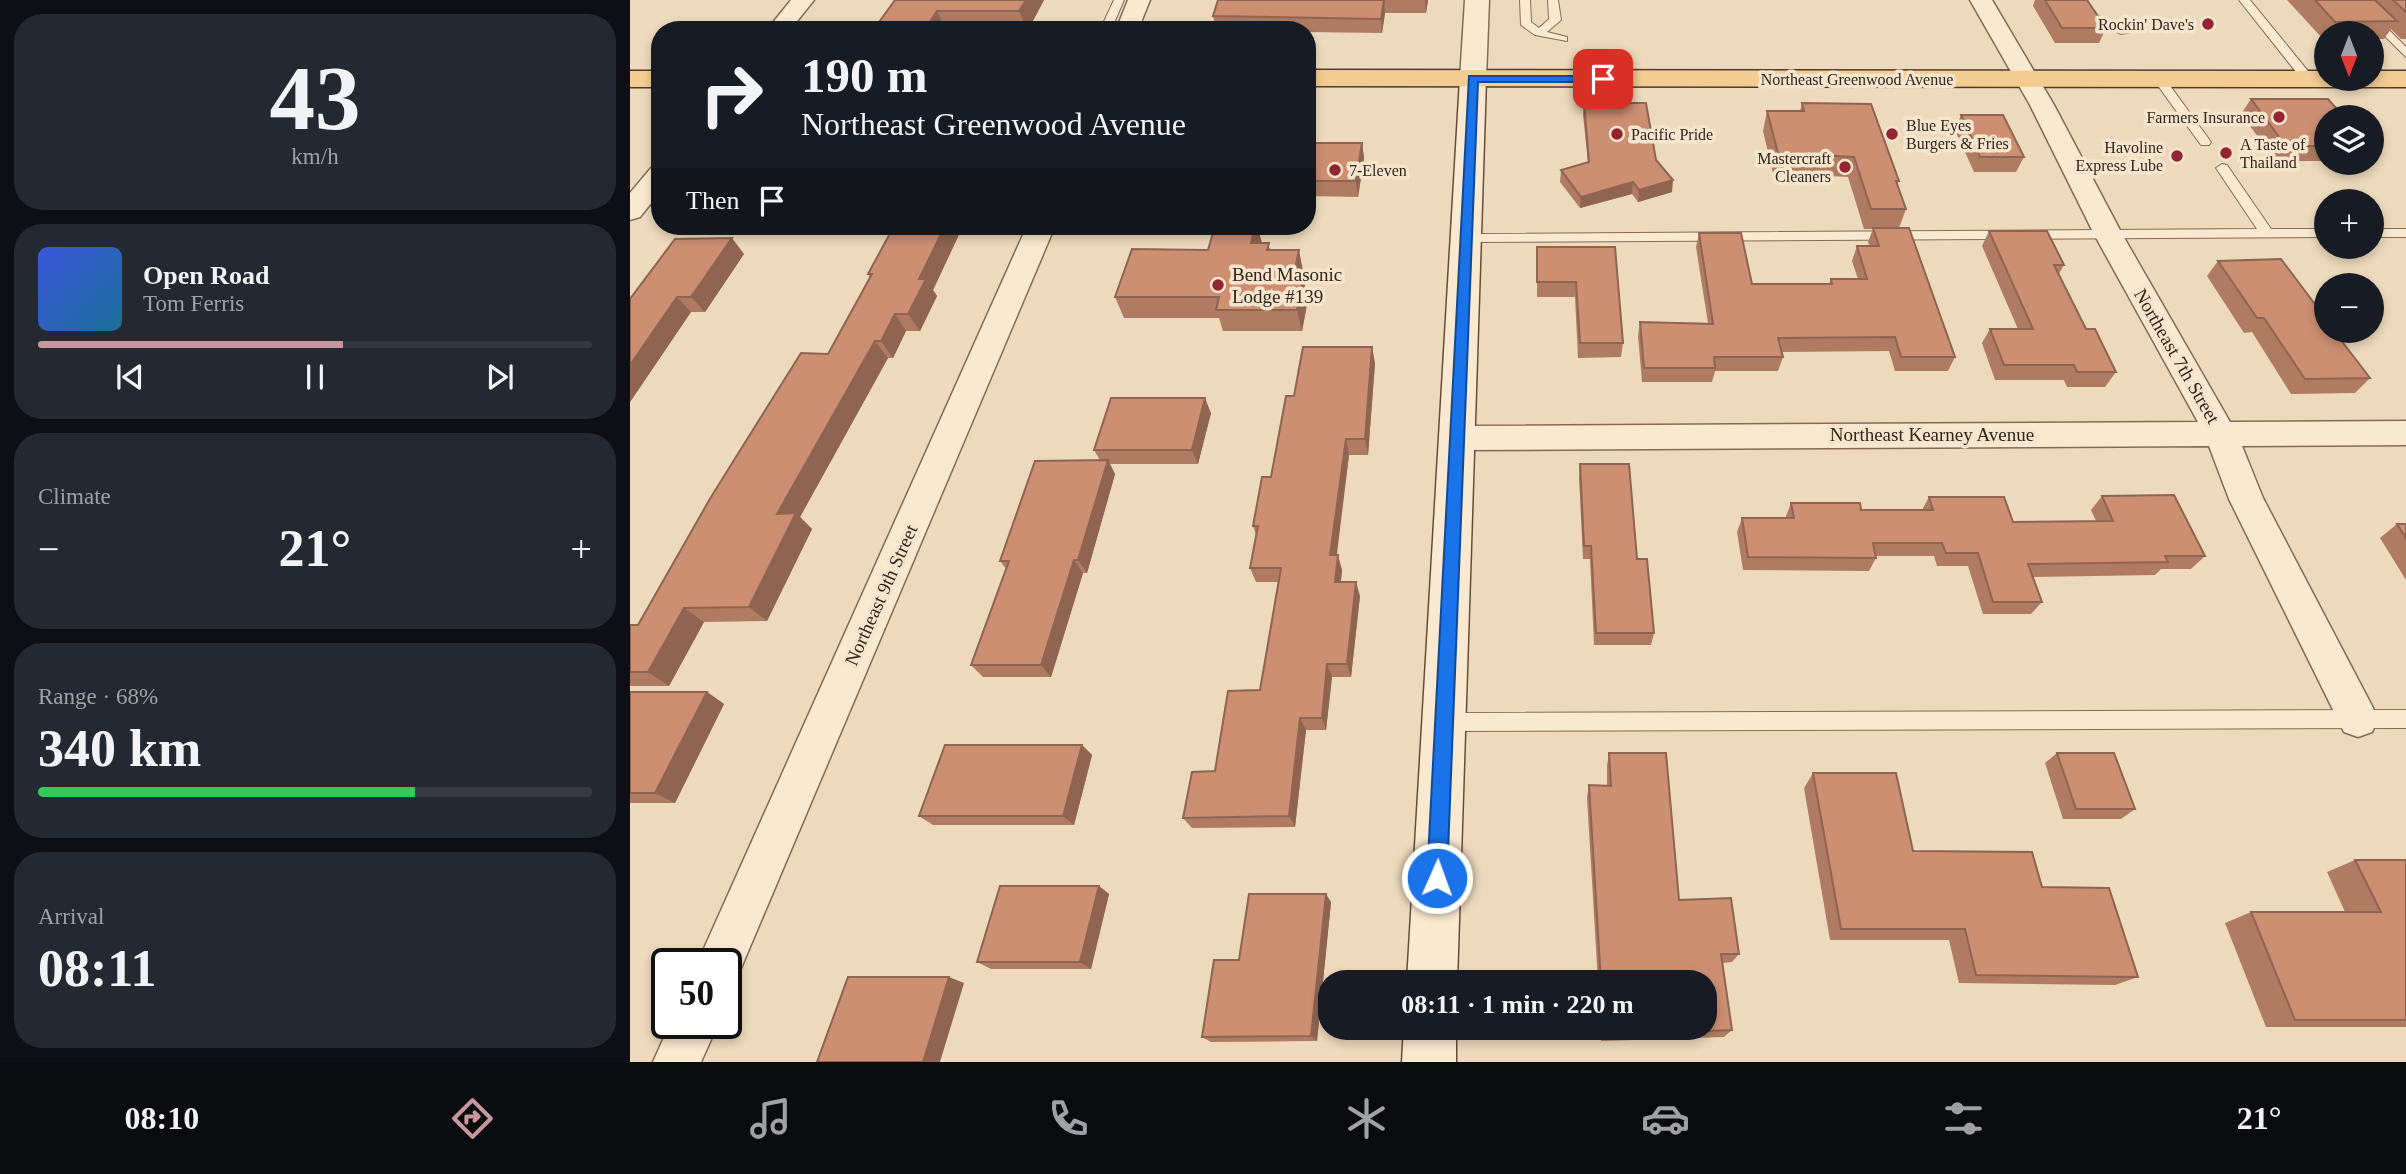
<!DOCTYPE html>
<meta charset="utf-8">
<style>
body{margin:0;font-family:"Times New Roman",serif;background:#242831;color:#f1f3f6;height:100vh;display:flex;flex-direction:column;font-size:26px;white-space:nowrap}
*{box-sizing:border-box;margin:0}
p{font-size:23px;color:#9ea1a6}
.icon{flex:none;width:38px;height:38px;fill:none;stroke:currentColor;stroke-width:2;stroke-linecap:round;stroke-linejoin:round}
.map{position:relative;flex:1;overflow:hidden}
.details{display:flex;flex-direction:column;gap:14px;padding:14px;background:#0d0f14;width:630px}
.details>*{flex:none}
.hud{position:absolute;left:21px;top:21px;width:665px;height:214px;border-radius:28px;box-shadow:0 4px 10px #0003;background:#171b24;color:#f1f3f6;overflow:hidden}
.needle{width:46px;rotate:180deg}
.buttons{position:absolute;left:1684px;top:21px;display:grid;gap:14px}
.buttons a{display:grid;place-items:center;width:70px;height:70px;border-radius:50%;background:#171b24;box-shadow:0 4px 10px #0003;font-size:35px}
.speed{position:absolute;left:21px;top:948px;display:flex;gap:14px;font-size:35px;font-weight:700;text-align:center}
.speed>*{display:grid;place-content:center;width:91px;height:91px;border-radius:50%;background:#171b24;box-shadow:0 4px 10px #0003;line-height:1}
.speed .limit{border:4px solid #111;border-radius:10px;background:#fff;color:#111}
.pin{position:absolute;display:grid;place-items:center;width:60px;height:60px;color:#fff;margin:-30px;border-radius:14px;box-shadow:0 4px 10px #0006}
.me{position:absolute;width:77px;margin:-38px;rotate:2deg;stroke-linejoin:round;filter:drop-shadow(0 0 5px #0008)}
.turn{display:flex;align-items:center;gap:24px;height:147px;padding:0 35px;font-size:32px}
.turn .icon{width:91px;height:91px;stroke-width:2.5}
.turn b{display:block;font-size:49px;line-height:60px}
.then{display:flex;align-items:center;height:66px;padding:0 35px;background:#0003;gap:14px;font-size:26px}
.big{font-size:52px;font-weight:800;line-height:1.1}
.details .card{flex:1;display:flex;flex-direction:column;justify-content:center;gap:10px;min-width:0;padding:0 24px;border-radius:28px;background:#242831}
.details .dial{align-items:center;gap:0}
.dial b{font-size:91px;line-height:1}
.song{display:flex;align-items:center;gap:21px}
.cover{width:84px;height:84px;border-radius:10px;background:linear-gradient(135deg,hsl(230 70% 55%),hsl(200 70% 35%))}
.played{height:7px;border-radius:4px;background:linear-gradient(90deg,#c7979d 55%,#363941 55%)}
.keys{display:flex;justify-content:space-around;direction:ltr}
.heat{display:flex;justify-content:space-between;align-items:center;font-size:38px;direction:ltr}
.charge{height:10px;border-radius:5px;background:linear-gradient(90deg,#34c759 68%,#363941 0)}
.trip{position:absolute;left:688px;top:970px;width:399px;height:70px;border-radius:28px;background:#171b24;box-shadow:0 4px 10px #0003;font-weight:800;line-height:70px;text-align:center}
.menu{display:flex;height:112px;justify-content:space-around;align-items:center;background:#090b0e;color:#9ea1a6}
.menu .icon{width:49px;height:49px}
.menu .selected{color:#c7979d}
.menu b{font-size:32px;color:#f1f3f6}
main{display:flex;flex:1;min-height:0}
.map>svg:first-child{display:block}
</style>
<main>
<section class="details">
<div class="card dial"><b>43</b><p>km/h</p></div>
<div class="card">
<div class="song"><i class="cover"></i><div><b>Open Road</b><p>Tom Ferris</p></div></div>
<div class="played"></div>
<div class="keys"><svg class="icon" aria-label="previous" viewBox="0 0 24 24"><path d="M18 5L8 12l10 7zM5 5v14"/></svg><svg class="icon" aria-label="pause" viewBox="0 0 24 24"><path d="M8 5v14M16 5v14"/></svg><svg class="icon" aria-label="next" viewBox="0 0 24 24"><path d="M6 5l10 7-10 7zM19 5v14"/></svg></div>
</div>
<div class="card"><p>Climate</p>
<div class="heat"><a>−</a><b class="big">21°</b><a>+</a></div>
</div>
<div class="card"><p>Range · 68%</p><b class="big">340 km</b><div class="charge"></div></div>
<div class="card"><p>Arrival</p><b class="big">08:11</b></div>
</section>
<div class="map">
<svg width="1776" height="1062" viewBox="0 0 1776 1062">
<rect width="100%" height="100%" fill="#eddabd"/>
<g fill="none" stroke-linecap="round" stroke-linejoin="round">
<defs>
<path id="service" d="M484 0H494L481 30H470Z
M890 0H900L901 22 909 28 919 19 918 0H928L931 20 917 32 937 37V41L905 35 891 25Z
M1609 0H1620L1682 76V82H1674Z
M1718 0H1729L1776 47V57Z
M1469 16 1499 30 1501 32 1491 34 1465 21 1463 19Z
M1525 76H1533L1581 142 1579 145H1571L1523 79Z
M1592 164 1597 165 1641 229H1696V237L837 242 830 238 837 234 1627 229 1586 168Z
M1741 229H1776V237H1741Z
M1776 710V728L814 731 807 729 804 722 807 715 814 713Z"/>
<path id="minor" d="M161 0H184L160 30H137Z
M498 0H520L508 30H486Z
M1340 0H1362L1424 105 1492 234 1600 422 1776 421V445L1612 446 1633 498 1742 706 1748 719 1742 732 1728 737 1714 732 1599 499 1579 446 828 450 816 447 812 438 816 429 828 426 1568 422 1464 234 1400 105Z
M30 166V192L10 217 0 220V193L21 168Z
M397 226H425L106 980 96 984V964H67Z
M40 1024H88L71 1062H23Z"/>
<path id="tertiary" d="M835 0H859L856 79 852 85H834L830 79Z"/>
<path id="secondary" d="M843 71 852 73 856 79 827 982H777L830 79 834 73Z
M774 1027H826V1062H772Z"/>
<path id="primary" d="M677 70 1696 71V79H1741V71H1776V87L677 86Z
M0 71H30V87H0Z"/>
</defs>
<use href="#service" stroke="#856b56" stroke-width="2"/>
<use href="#minor" stroke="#856b56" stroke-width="3"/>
<use href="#tertiary" stroke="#856b56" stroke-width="3"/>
<use href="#secondary" stroke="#674c3a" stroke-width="3"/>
<use href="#primary" stroke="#523a2b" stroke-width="3"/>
<use href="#service" fill="#f9e9d0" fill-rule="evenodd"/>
<use href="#minor" fill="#f9e9d0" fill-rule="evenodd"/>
<use href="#tertiary" fill="#f9e9d0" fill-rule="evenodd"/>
<use href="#secondary" fill="#f9e9d0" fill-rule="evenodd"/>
<use href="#primary" fill="#f2cc93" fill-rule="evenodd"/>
</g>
<path fill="#af7b62" d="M265 0H414L398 30H245L244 29Z
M588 0H798L796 13H755L752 33 677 32V30H586L583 16Z
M1405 0H1457L1476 28 1469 43H1425L1403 6Z
M1657 0H1776V39H1771L1761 29 1754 39H1741V33H1696V39H1693Z
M1621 99 1696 117V161H1646L1611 114Z
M954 103 1026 160 1042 192 1008 202 1002 194 950 208 930 182 931 170 958 163 953 115Z
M1172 103 1269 181 1267 185 1276 209 1269 228 1325 357 1318 371H1265L1259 351 1151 352 1153 357 1148 371H1085L1082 382H1012L1008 336 1010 322 1078 323 1066 247 1069 233 1122 284H1199L1201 279H1228L1222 261 1227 246H1240L1238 242 1243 229H1234L1218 177 1143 173 1133 131 1137 111H1170Z
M1331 115 1394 157 1386 172H1344L1325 130Z
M677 143H732L734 158 728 197 677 196Z
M264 226H333L303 290 307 296 290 331H276L263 358H258L170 517 182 529 137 621 74 622 39 686H0V625H8L198 354 240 278 238 274Z
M585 226H627L632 243 673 271 672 278 678 299 672 331H593L589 318H494L485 297 578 250Z
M1359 231 1434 265 1428 275 1456 329 1486 372 1475 387H1437L1434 380H1365L1352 343 1360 329H1388L1352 246Z
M45 239 114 254 75 312H61L0 402Z
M907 247H985L993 343 991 357 948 358 945 297H907Z
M1588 261 1740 378 1725 393 1661 394 1622 332 1614 333 1577 276Z
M745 363 738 455H719L706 555 712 570 711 582 730 596 721 677H702L696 730H676L665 827 562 828 553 818 585 771 630 690 648 582H626L620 568 626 535 623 526 641 477 664 396Z
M581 413 568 464H480L485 474 457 573H453L421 677H353L341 665 376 569 370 561 470 460 464 450Z
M950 464 1007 559 1024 633 1021 645H964L960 559H953L949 478Z
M1472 496 1575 556 1561 569H1531L1525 575 1403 577 1412 602 1401 614H1353L1338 566H1307L1304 556H1246V558L1239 571 1113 570 1107 532 1112 518H1156V516L1161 503 1231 510H1292L1299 497 1383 522 1466 521 1461 510Z
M1767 524H1776V580L1750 538Z
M0 692H77L94 704 45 803H0Z
M452 745 462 755 444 825H303L289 816Z
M979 753 1049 900 1109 954 1102 962 1092 963 1102 1030 1094 1037 971 1041 970 1027H1074V982H968L957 798 959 785 977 786V766Z
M1427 753 1505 809 1491 819H1433L1415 763Z
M1183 773 1283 851 1412 887 1508 977 1485 985 1329 983 1319 940H1200L1174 788Z
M1725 860H1776V1027H1636L1595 923 1621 912H1715L1697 872Z
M469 886 479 894 461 969H361L347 962Z
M701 902 687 1041 581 1042 572 1037 609 960Z"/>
<path fill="#8f6450" d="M396 0H414L398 30H397L389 11Z
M754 0 755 13 752 33 751 19Z
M795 0H798L796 13Z
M307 11 316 30H296L295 29Z
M732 143 734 158 728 197 726 181Z
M1043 180 1042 192 1008 202 1009 190Z
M1003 182 1002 194 950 208 951 197Z
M315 226H333L303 290 307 296 290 331 278 314 289 279Z
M625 226H627L632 243H621Z
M102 238 114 254 75 312 61 297Z
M669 250 673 271 668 299 663 278Z
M673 278 678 299 672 331 667 310Z
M47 297 61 312 0 402V365Z
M265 314 276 331 263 358 251 341Z
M245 341 258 358 170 517 182 529 137 621 119 607 147 514Z
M742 347 745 363 738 455 735 439Z
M575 398 581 413 568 464 562 450Z
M716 439 719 455 705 570 700 555Z
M478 460 485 474 457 573 448 560Z
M708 555 712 570 709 596 705 582Z
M444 560 453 573 421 677 411 665Z
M726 582 730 596 721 677 717 664Z
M54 608 74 622 39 686 18 672Z
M697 664 702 677 696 730 692 718Z
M77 692 94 704 45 803 25 793Z
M670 718 676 730 665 827 659 816Z
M452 745 462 755 444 825 433 816Z
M469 886 479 894 461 969 450 962Z
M696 894 701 902 687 1041 681 1036Z
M319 977 334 983 310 1062H293Z"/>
<path fill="#cc8f72" stroke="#8f6450" stroke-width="2" d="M265 0H396L389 11H307L295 29H244Z
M588 0H754L751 19 583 16Z
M1415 0H1457L1476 28H1432Z
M1685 0H1745L1767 21 1705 22Z
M1763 0H1776V12Z
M1621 99H1698L1714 117H1696V146H1656Z
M954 103H1016L1026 160 1043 180 1009 190 1003 182 951 197 931 170 959 162Z
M1172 103 1241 104 1269 181H1266L1276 209H1241L1224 157 1148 153 1137 111H1174Z
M1331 115H1373L1394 157H1350Z
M677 143H732L726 181H677Z
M264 226H315L289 279H296L278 314H265L251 341H245L147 514 166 513 119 607 54 608 18 672H0V625H8L81 497 171 353 198 354 242 274H238Z
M585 226H625L621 243H639L637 250H669L663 278H673L667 310H586L589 297H485L502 249 578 250Z
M1243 228H1279L1325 357H1271L1265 337 1148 338 1153 357H1084L1085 368H1014L1010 322 1083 324 1069 233H1111L1122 284H1202L1201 279H1237L1227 246H1249Z
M1359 231H1417L1434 265H1424L1456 329H1465L1486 372H1447L1444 365H1374L1360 329H1403Z
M102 238 61 297H47L0 365V299L45 239Z
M907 247H985L993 343H950L946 282H907Z
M1651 259 1696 319V331H1704L1740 378 1675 379 1634 318H1627L1588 261Z
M673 347H742L735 439H716L700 555H708L705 582H726L717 664H697L692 718H670L659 816 553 818 562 772 585 771 598 691 630 690 651 568H620L628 526H623L632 477H641L656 396H664Z
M481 398H575L562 450H464Z
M478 460 448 560H444L411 665H341L379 561H370L405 461Z
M950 464H999L1007 559H1017L1024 633H966L961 546H954Z
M1544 495 1575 556H1535L1538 562 1398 564 1412 602H1363L1348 553H1316L1312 543H1243L1246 558 1118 557 1112 518H1164L1161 503H1230L1231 510H1303L1299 497H1374L1383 522 1483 521 1472 496Z
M1767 524H1776V538Z
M0 692H77L25 793H0Z
M315 745H452L433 816H289Z
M979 753H1036L1049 900 1101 898 1109 954H1091L1102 1030 974 1035 973 1027H1074V982H971L959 785 981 786Z
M1427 753H1484L1505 809H1446Z
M1183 773H1266L1283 851 1402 852 1412 887 1479 888 1508 977 1346 975 1335 929H1211Z
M1725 860H1776V1020H1665L1621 912H1751Z
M370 886H469L450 962H347Z
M619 894H696L681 1036 572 1037 584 960H609Z
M218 977H319L293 1062H187Z"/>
<path fill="#1a73e8" stroke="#114b97" stroke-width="2" d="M839 76H973L978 79 973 82H848L817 878 814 885 807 888 800 885 797 878Z"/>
<g fill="#942631" stroke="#f5e5cc" stroke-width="2.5">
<circle cx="1578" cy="24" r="7"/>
<circle cx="1649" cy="117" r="7"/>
<circle cx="987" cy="134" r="7"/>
<circle cx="1262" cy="134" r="7"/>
<circle cx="1596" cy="153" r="7"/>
<circle cx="1547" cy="156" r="7"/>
<circle cx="1215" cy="167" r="7"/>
<circle cx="705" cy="170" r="7"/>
<circle cx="588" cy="285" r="7"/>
</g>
<g text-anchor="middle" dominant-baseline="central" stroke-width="7" stroke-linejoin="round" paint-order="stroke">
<g font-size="16" fill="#34251b" stroke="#f5e5cc" text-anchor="end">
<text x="1564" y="24">Rockin' Dave's</text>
<text x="1635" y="117">Farmers Insurance</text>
<text x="1276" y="125" text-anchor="start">Blue Eyes<tspan x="1276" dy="18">Burgers &amp; Fries</tspan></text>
<text x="1001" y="134" text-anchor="start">Pacific Pride</text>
<text x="1610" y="144" text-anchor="start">A Taste of<tspan x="1610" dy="18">Thailand</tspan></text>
<text x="1533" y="147">Havoline<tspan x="1533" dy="18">Express Lube</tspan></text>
<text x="1201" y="158">Mastercraft<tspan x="1201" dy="18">Cleaners</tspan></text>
<text x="719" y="170" text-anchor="start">7-Eleven</text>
</g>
<g font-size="16" fill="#34251b" stroke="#f5e5cc">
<text x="1227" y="79">Northeast Greenwood Avenue</text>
</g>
<g font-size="19" fill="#34251b" stroke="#f5e5cc" text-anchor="start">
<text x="602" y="274">Bend Masonic<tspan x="602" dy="22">Lodge #139</tspan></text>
</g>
<g font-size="19" fill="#34251b" stroke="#f5e5cc">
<text transform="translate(1547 356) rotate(60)">Northeast 7th Street</text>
<text x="1302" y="434">Northeast Kearney Avenue</text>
<text transform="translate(251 595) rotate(-66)">Northeast 9th Street</text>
</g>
</g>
</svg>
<div class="buttons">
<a><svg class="needle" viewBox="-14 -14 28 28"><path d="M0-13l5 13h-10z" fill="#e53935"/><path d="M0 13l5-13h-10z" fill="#9ea1a6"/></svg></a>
<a><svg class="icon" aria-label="layers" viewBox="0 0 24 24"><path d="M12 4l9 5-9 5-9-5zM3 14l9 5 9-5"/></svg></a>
<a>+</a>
<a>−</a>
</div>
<div class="speed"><div class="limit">50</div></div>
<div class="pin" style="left:973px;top:79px;background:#d93025"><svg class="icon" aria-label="arrive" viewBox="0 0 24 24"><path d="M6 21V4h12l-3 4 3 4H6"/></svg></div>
<svg class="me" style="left:807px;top:878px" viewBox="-20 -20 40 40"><circle r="17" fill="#1a73e8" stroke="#fff" stroke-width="3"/><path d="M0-11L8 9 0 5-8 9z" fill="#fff"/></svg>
<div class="trip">08:11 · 1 min · 220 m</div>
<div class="hud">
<div class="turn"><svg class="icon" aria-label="right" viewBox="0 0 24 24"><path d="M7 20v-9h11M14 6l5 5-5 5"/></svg><div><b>190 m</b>Northeast Greenwood Avenue</div></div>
<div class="then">Then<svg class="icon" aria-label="arrive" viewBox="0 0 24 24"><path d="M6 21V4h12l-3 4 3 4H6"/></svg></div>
</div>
</div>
</main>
<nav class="menu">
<b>08:10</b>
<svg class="icon selected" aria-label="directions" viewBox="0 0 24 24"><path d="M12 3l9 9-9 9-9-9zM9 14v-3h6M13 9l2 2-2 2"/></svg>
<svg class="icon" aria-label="music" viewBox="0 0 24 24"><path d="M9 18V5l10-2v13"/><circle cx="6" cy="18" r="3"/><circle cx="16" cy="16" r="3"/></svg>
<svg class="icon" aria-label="phone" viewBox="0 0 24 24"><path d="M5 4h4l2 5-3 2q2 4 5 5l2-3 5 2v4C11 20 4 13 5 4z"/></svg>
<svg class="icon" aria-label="climate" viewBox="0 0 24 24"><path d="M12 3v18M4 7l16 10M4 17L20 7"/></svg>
<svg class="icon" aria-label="car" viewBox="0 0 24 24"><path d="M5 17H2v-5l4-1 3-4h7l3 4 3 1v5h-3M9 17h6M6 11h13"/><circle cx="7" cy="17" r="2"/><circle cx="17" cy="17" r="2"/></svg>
<svg class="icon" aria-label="filters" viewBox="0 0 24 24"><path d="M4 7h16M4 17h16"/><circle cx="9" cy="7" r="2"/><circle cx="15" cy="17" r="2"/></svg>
<b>21°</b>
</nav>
